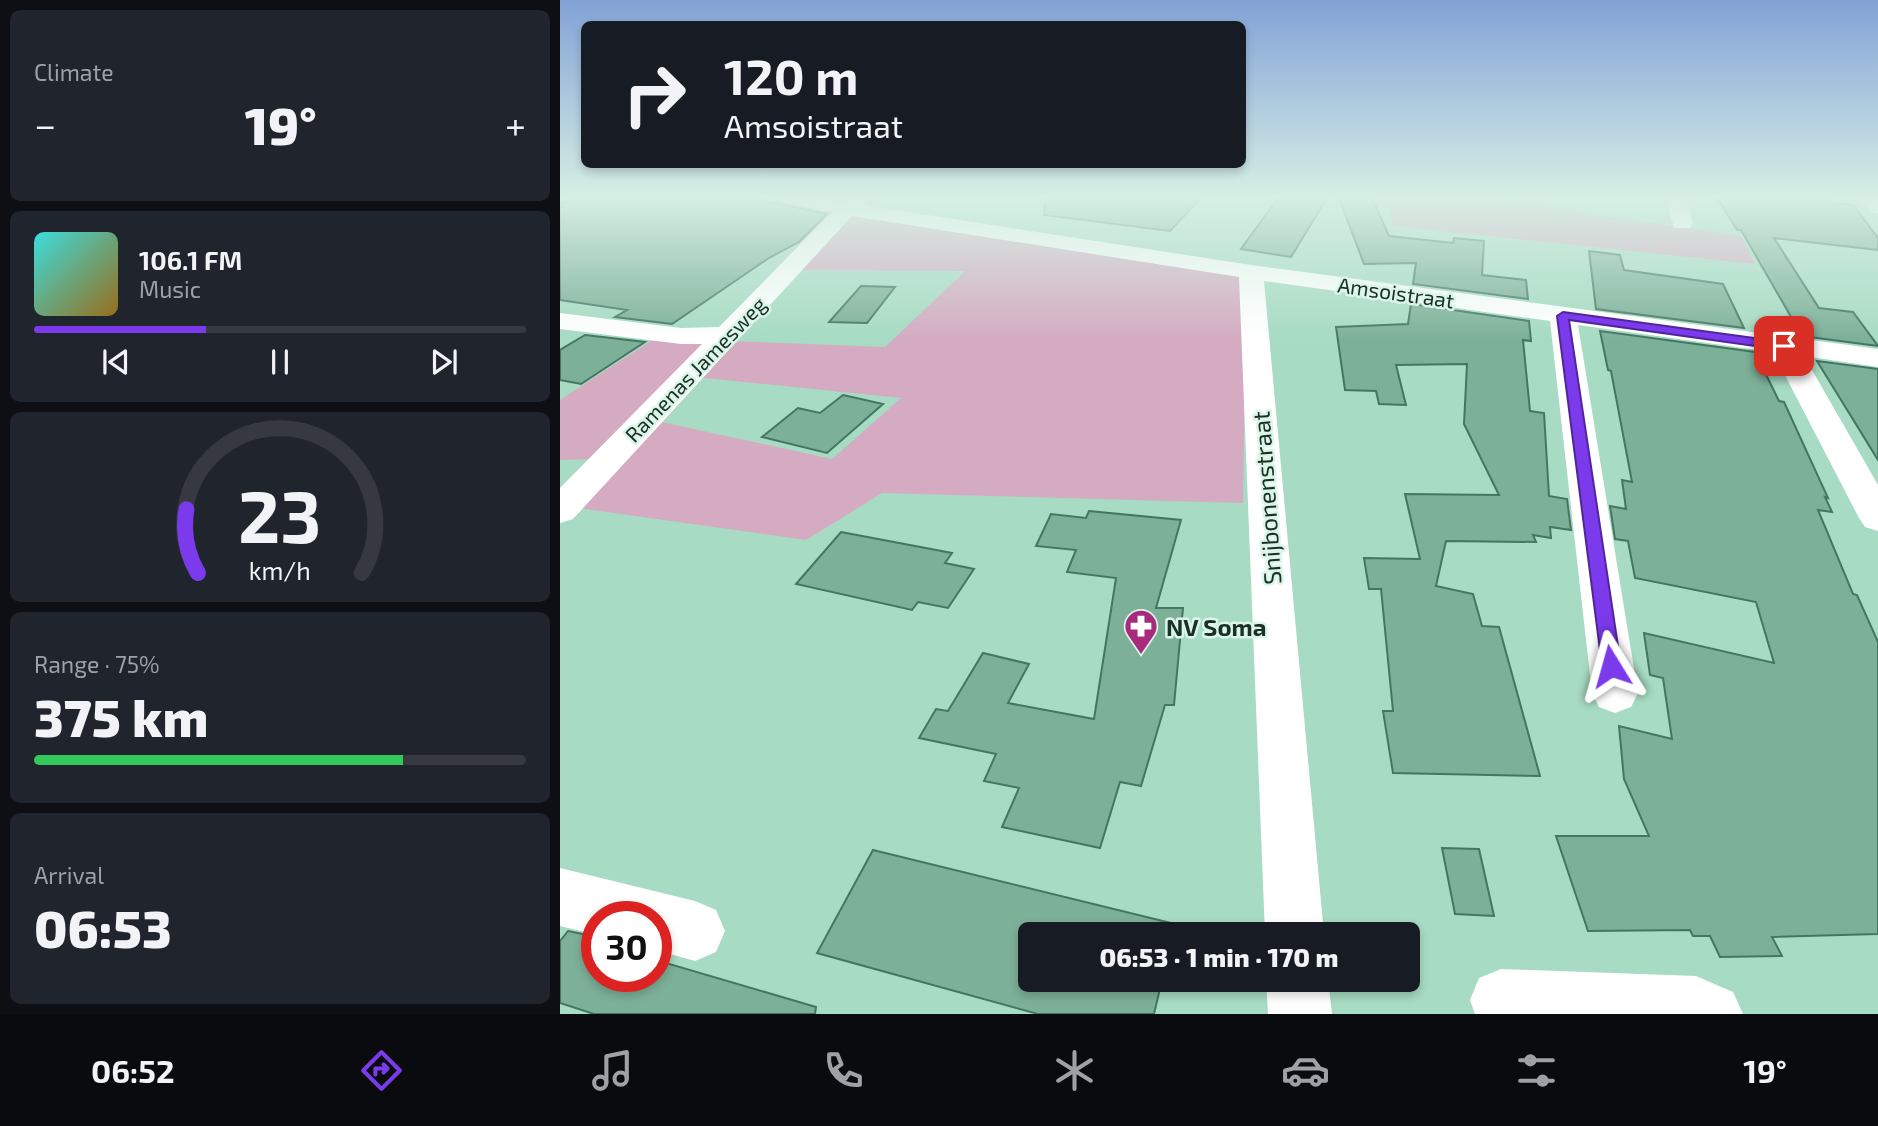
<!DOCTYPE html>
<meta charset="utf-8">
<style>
body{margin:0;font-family:"Exo 2",sans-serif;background:#20242c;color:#f1f3f6;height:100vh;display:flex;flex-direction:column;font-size:26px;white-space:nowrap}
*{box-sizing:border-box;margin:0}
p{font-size:23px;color:#9ea1a6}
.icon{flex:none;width:38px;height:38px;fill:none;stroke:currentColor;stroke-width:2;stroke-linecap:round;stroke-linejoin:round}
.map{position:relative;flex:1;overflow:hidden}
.details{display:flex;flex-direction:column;gap:10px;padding:10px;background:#0d0f14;width:560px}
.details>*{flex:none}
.guide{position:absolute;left:21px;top:21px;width:665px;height:147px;border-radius:10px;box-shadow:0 4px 10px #0003;background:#171b24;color:#f1f3f6;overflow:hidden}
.speed{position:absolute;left:21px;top:901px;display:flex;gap:14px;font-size:35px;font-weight:700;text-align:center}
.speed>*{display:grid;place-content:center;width:91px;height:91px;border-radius:50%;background:#171b24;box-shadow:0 4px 10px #0003;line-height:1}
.speed .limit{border:10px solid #d22;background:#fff;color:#111}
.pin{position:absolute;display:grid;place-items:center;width:60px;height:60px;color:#fff;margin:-30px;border-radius:14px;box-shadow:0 4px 10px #0006}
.me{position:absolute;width:77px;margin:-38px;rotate:352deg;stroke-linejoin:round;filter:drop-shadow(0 0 5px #0008)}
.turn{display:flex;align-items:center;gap:24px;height:147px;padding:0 28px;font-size:32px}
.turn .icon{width:91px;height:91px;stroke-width:2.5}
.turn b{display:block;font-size:49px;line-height:60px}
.big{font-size:52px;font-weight:800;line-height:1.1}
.details .widget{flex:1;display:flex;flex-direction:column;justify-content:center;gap:10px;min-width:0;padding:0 24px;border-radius:10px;background:#20242c}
.details .dial{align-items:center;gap:0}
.dial svg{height:182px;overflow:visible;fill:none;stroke:#363941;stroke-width:7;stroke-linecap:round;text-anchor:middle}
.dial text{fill:#f1f3f6;stroke:none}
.song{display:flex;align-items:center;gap:21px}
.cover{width:84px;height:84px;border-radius:10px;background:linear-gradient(135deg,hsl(180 70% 55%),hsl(40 70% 35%))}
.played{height:7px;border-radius:4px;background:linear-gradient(90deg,#7c3aed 35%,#363941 35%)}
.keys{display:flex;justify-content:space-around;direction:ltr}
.heat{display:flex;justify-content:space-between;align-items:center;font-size:38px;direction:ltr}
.charge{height:10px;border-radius:5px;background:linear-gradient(90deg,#34c759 75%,#363941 0)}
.trip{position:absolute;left:458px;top:922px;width:402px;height:70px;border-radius:10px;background:#171b24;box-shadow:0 4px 10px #0003;font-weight:800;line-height:70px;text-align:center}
.tab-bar{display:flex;height:112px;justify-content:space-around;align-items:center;background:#090b0e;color:#9ea1a6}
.tab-bar .icon{width:49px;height:49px}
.tab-bar .active{color:#7c3aed}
.tab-bar b{font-size:32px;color:#f1f3f6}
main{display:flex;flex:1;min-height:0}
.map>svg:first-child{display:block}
</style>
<main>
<section class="details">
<div class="widget"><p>Climate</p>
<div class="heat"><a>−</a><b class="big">19°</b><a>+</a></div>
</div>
<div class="widget">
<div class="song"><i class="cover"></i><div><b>106.1 FM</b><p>Music</p></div></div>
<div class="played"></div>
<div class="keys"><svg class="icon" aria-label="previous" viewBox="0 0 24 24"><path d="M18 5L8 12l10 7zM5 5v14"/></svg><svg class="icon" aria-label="pause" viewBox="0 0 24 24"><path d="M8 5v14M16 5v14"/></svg><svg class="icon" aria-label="next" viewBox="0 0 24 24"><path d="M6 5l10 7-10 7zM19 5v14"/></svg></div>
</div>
<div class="widget dial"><svg viewBox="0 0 100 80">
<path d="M14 69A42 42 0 1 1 86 69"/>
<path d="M14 69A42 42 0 0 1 9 41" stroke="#7c3aed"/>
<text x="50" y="56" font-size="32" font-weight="700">23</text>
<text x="50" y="72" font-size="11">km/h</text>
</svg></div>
<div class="widget"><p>Range · 75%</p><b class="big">375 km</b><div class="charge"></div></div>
<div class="widget"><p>Arrival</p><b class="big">06:53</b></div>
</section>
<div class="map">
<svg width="1318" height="1014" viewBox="0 0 1318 1014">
<rect width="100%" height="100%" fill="#a7dbc3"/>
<path fill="#d4abc1" d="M827 198H920L1181 236 1195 264 834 226Z
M294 215 678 274 686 281 683 503 322 493 246 540 18 508 97 421 272 459 341 398 135 377 169 341 325 347 405 271 236 270 281 221Z
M97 337 140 342 145 347 40 459 0 460V400Z"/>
<path fill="#7db099" stroke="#457662" stroke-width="2" d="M13 198H193L267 214 239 242 209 258 112 324 55 317 67 310 0 300V203Z
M485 198H641L610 231 484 215Z
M718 198H767L731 257 681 249Z
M779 198H812L829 236 893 243 894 238 924 241 922 275 966 280 968 299 853 284 856 263 804 264Z
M1157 198H1268L1272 203 1293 205 1318 238V250L1214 238 1259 308 1293 312 1318 346 1242 336 1181 230H1177Z
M1029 251 1060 255 1064 270 1163 284 1184 328 1036 309Z
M301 286 335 287 307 323 269 322Z
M851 304 969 321 971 341 963 340 970 411 984 413 989 496 1007 499 1011 530 990 527 991 538 973 535 976 542 886 541 876 586 913 594 922 626 939 627 980 776 833 773 823 711H833L821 589H809L804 558 860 559 845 494 939 495 904 424 907 364 836 365 846 405 819 404 816 391 785 390 776 327 848 324Z
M1040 331 1195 352 1219 401 1224 402 1268 498 1265 497 1272 512 1258 510 1293 594 1297 595 1318 642V934L1212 937 1222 956 1160 957 1150 936H1133L1130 930 1028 931 996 836H1089L1064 779 1059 726 1112 739 1103 678 1090 675 1084 633 1214 663 1196 602 1075 578 1068 541 1055 539 1050 506 1066 509 1062 480 1072 482 1051 371 1048 370Z
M25 335 85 342 21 384 0 380V350Z
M1257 361 1318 369V460Z
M283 395 323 404 267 453 202 437 238 408 260 413Z
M529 511 621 520 596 608H623L614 705H605L581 786 560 782 540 848 442 827 459 788 424 781 436 754 359 738 376 709 388 711 423 653 469 664 448 703 534 719 556 578 507 572 516 550 476 546 491 514 526 518Z
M281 532 392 553 385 563 414 569 388 608 358 602 352 610 236 584Z
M882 848 919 849 934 916 895 914Z
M313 850 615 924 612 934H471V980H602L594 1014H478L257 953Z
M8 931 37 937V976H96V960L256 1007 255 1014H34L0 1003V941Z"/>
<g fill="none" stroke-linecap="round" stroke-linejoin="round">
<path fill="#fff" fill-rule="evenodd" d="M220 198H261L283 202 287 198H308L303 205 691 265 1318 349V367L1244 356 1318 485V531L1305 527 1299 518 1213 352 1018 325 1078 693 1071 707 1055 713 1039 707 1032 693 990 321 704 281 764 934H705L679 277 292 216 13 519 0 523V488L142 344H121L0 329V313L121 328 159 327 272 212 223 202Z
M1106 198H1126L1133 223 1130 228H1114Z
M1298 198H1318V214L1311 212Z
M0 868 135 901 156 910 165 931 156 952 135 961 96 950V917H37V935L0 926Z
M941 969 1136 976 1173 992 1183 1014H915L910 1000 919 978Z
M706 980H768L772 1014H708Z"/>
</g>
<linearGradient id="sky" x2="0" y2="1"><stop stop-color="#82a2d7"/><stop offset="0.58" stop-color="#d7efe4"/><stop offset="1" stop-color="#d7efe4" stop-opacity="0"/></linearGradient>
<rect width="1318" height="340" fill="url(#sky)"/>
<path fill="#7c3aed" stroke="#51269a" stroke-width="2" d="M1003 312 1224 342 1231 346 1224 350 1009 320 1061 666 1058 672H1044L1042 666 997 316Z"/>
<defs>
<symbol id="pharmacy-pin" viewBox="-11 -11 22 30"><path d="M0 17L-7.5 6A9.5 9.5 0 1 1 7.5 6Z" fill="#a82a7c" stroke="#dbf5e9"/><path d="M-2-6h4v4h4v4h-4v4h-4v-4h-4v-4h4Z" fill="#fff"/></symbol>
</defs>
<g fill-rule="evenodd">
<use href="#pharmacy-pin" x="562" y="607" width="38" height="52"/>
</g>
<g text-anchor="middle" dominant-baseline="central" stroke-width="5" stroke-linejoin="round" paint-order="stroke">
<g font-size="21" fill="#1b3027" stroke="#dbf5e9">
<text transform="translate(836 292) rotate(8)">Amsoistraat</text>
<text transform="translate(135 369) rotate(-46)">Ramenas Jamesweg</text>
</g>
<g font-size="24" fill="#1b3027" stroke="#dbf5e9">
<text transform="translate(706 498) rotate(-94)">Snijbonenstraat</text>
</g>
<g font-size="24" font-weight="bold" fill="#1b3027" stroke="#dbf5e9" text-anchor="start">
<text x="606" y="626">NV Soma</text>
</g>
</g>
</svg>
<div class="speed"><div class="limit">30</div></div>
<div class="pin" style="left:1224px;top:346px;background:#d93025"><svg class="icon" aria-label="arrive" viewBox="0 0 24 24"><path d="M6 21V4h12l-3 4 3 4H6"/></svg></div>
<svg class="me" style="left:1051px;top:666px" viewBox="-20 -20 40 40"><path d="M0-17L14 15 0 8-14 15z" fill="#7c3aed" stroke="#fff" stroke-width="4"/></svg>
<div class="trip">06:53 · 1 min · 170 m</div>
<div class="guide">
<div class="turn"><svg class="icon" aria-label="right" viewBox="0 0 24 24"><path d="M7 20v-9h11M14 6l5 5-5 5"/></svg><div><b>120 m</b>Amsoistraat</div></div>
</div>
</div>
</main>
<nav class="tab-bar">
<b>06:52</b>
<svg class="icon active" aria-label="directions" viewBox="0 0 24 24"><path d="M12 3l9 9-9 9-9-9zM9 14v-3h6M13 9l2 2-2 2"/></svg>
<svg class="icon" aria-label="music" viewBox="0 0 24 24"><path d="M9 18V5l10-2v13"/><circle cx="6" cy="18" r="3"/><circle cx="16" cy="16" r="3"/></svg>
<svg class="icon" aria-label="phone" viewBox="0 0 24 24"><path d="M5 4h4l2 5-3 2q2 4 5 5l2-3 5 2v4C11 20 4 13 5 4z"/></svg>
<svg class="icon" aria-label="climate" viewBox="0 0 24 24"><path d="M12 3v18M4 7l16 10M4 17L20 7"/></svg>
<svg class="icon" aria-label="car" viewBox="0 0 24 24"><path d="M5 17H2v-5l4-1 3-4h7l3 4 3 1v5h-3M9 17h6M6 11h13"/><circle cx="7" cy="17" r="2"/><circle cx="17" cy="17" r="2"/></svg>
<svg class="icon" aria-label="filters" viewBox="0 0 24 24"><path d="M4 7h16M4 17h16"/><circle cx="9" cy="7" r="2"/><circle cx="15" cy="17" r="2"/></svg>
<b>19°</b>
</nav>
